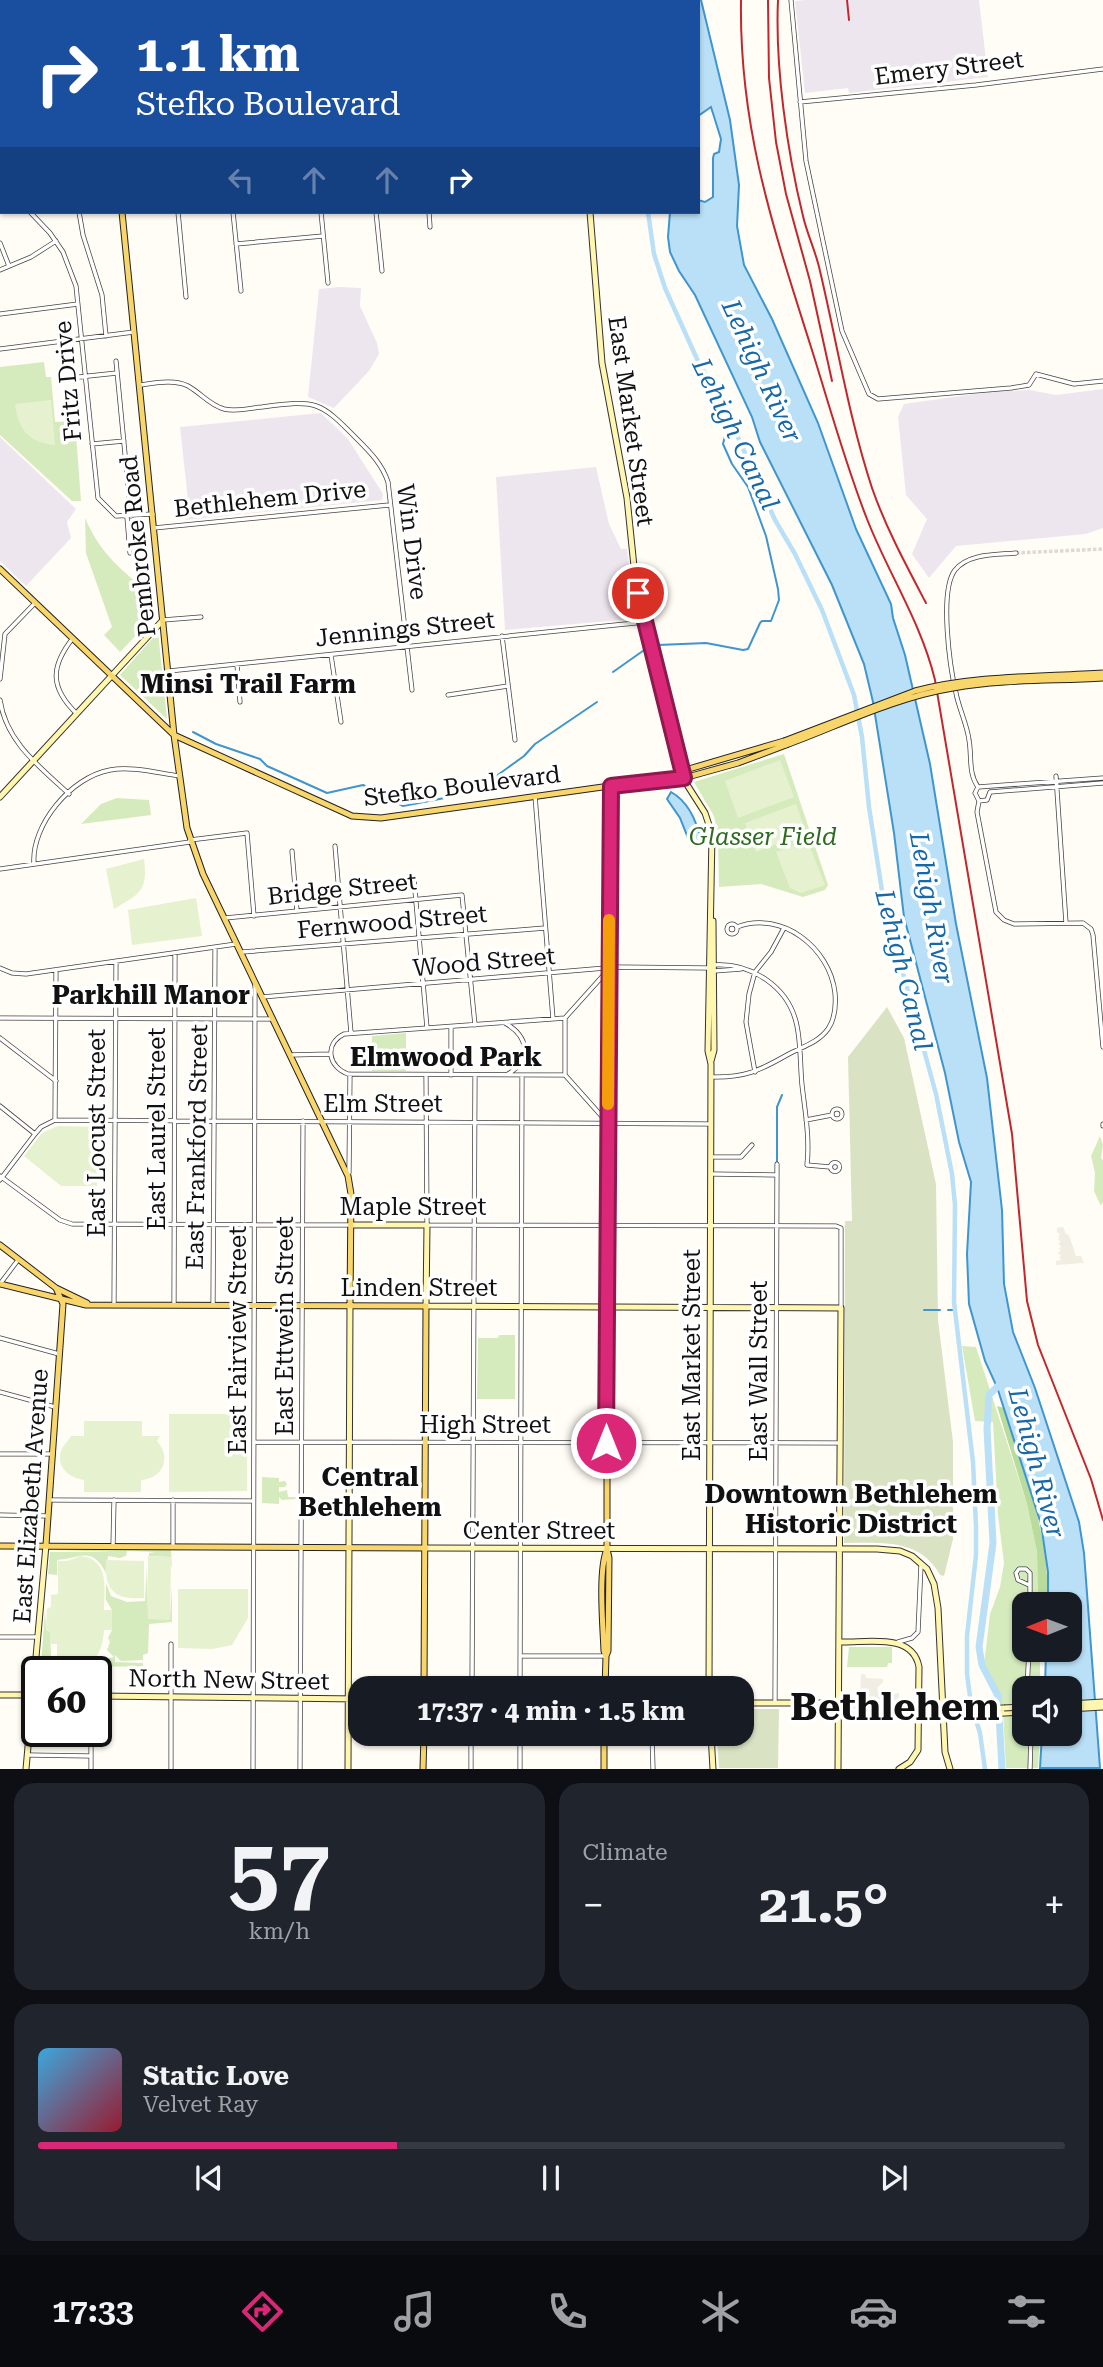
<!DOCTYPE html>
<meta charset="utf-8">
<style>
body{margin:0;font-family:"Roboto Serif",serif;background:#20242c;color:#f1f3f6;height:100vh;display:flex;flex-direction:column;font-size:26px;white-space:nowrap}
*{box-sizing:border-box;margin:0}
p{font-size:23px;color:#9ea1a6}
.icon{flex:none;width:38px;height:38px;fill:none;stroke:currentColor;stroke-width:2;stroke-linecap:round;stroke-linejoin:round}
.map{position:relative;height:1769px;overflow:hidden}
.details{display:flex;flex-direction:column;gap:14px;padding:14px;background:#0d0f14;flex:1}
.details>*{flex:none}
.banner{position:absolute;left:0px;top:0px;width:700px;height:214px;box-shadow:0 2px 5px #0004;background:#1a4fa0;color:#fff;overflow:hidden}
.needle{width:46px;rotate:269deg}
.tools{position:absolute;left:1012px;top:1592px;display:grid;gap:14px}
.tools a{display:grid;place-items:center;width:70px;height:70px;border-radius:14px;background:#171b24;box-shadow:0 2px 5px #0004;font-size:35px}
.speed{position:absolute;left:21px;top:1656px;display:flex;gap:14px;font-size:35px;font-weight:700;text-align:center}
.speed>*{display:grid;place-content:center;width:91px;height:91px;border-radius:50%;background:#171b24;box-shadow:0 2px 5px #0004;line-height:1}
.speed .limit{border:4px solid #111;border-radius:10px;background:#fff;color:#111}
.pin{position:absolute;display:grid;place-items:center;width:60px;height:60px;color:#fff;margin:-30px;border:4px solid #fff;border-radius:50%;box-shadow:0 2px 7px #0007}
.me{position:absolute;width:77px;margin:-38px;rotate:0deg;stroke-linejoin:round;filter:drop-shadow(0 0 5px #0008)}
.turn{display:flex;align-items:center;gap:24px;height:147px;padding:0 21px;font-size:32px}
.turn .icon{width:91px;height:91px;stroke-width:2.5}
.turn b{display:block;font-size:49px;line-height:60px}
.lanes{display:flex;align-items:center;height:66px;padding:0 21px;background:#0003;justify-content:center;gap:35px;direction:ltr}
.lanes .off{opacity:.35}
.big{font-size:52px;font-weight:700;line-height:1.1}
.details .card{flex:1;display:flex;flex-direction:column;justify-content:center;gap:10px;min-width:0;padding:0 24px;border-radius:21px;background:#20242c}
.details .dial{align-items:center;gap:0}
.dial b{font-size:91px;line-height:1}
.song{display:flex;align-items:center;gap:21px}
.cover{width:84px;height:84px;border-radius:10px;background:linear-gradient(135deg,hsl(200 70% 55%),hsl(350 70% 35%))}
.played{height:7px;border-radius:4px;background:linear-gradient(90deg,#db2777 35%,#363941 35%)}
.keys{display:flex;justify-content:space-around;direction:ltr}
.heat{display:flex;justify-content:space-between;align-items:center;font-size:38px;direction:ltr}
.details .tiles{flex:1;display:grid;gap:14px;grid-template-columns:1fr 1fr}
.card:last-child{grid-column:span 2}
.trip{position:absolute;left:348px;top:1676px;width:406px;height:70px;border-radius:21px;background:#171b24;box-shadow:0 2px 5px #0004;font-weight:700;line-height:70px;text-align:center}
.tabs{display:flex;height:112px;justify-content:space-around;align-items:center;background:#090b0e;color:#9ea1a6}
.tabs .icon{width:49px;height:49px}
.tabs .selected{color:#db2777}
.tabs b{font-size:32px;color:#f1f3f6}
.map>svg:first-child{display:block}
</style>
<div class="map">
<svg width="1103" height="1769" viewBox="0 0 1103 1769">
<rect width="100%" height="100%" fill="#fffdf5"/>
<path fill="#eee6ef" d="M806 0H979L988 77 849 93 848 88 805 93 795 1Z
M339 287 361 288 360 306 377 343 379 354 369 371 334 408 308 397 319 289Z
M1103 389V528L1086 534 956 546 929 578 912 554 927 519 906 495 898 417 904 404 989 392 1030 390 1056 395Z
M321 413 348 439 383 494 382 500 185 520 188 500 180 427Z
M0 437 76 509 67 522 71 538 26 586 0 561Z
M596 467 609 524 621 549H627L635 614 632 619 505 630 496 477Z"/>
<path fill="#d5ebbd" d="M44 362 46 377H51L55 422 75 421 81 501H72L0 435V367Z
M85 518C101 555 123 572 154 596L156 615 120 652 104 635 112 627 86 553Z
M158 632 167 719 120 675Z
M784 754 828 885 825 890 803 897 761 884 719 887 718 834 714 816 694 782Z
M117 798 149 800 151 815 81 824 101 804Z
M406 1033V1071H372V1036Z
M1100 1136 1103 1145 1101 1158 1103 1160V1202L1101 1206 1094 1191 1095 1173 1091 1156Z
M499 1335H515V1399H477L478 1338H498Z
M962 1346 976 1347 1027 1504 1037 1552 1038 1605H1024V1650H1040V1689H1024V1734H1040L1038 1768H1006L1003 1710 998 1693 984 1665 990 1614 1000 1587 1004 1563 998 1515 993 1422 975 1421Z
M262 1477 279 1478V1482L285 1481 287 1484 285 1487H279V1492L287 1490 288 1497H296V1499L282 1500 279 1497V1504L262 1503Z
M54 1550H171L172 1570 170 1557 149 1556V1553L155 1552 127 1551 126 1556 120 1558 108 1556 106 1573C91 1545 80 1559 57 1560V1575L48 1574 50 1552H115Z
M147 1567 148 1619H170L172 1586V1622L149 1624 148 1653 143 1655V1660L121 1661 115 1655V1662L143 1663V1667L41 1665 45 1610 46 1630 50 1632 51 1656 63 1657 76 1664H82L114 1657 107 1650 110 1642 108 1638 112 1630V1610L106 1600V1583L111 1596 127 1602 145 1601Z
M849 1647H892V1663H888L887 1667H847Z"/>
<path fill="#b9dc9c" d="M997 1406 1004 1408C1026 1474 1049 1534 1048 1605H1038L1037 1552 1027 1504Z"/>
<path fill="#d9e3c4" d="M887 1007 904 1038 936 1184 938 1320 953 1442V1539L944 1576 940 1575C920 1538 881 1543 844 1543L845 1221H852L848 1057Z
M742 1709H779L778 1768H719L717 1739H740V1734H742Z"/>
<path fill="#e6f2cf" d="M51 400 55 445C29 443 18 429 15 404Z
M780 760 794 797 738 818 725 781Z
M796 804 806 833 756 852 745 823Z
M807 840 825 885 801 893 790 888 776 852Z
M144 859C148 891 140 894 114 909L106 869Z
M196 898 202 936 132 945 128 910Z
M58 1126 98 1127 97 1186H61L24 1156 42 1133Z
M169 1414H247V1491L169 1492Z
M84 1421H142V1436H160L157 1441C172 1458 163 1478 141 1480V1492H84V1480C69 1478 56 1467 61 1451 63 1445 69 1440 71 1436H84Z
M81 1556C110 1560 104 1588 104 1610H112V1630H104C103 1648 96 1670 73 1662 66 1660 65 1656 57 1656V1644H50V1632L46 1630 47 1609 51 1607V1595L58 1594V1561H67Z
M148 1556 171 1557 170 1620 148 1619Z
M106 1560 144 1561V1598C115 1600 104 1591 106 1560Z
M178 1589H248V1618L232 1645 213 1649 178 1648Z"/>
<path fill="#f1ede2" d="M1063 1227 1066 1234 1069 1235 1076 1256H1081L1084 1263 1056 1265V1261L1062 1260 1059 1258 1061 1255 1058 1254 1061 1249H1058L1061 1247 1058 1243 1061 1242 1058 1239 1060 1237H1058L1060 1234 1057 1232V1228Z
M861 1674H865L866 1678 883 1679V1682L877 1688 881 1696 899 1693V1715L860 1713V1706L856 1709 846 1708V1698L860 1700Z"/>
<path fill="#b9e0f7" stroke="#3f96cf" stroke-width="2" d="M644 0H701L730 120 739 185 737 226 744 265 772 319 818 423 856 529 891 604 893 618 905 655 930 764 956 924 987 1078 1002 1210 1004 1284 1013 1332 1035 1388 1079 1522 1084 1553 1100 1768H1040L1042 1734H1069V1689H1045L1046 1650H1069V1605H1048V1572L1041 1524 997 1387 985 1361 969 1304 967 1254 971 1182 959 1142 945 1073 904 917 894 833 873 702 864 664 832 585 760 442 752 417 695 295 679 271 670 252 668 237 670 212H698V200L705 202 713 197V158L714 154 719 152 721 139 711 107 698 116V2Z
M671 792C689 802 697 822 701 841L690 843 680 818 667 799Z"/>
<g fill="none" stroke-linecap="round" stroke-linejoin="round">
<path stroke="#3f96cf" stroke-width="2" d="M658 645 706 643 743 650 748 649 760 623 762 621H771L779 600 778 589 766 536 748 487 732 464 723 444 729 420
M613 672 647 648
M193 732 216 744 260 759 267 766 327 793 363 785 403 806 455 796 488 782 524 756 535 744 597 702
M777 1163V1107L782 1095
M924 1310H940
M948 1310H954"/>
<path stroke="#b9e0f7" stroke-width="4.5" d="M621 0 622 2
M648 212 654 254 665 288 697 359 728 415 775 520 795 554 822 610 854 695 862 737 869 807 884 904 936 1094 952 1174 955 1205 954 1302 973 1462 976 1526V1555L967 1636V1674L971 1704 980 1733 985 1769"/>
<path stroke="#b9e0f7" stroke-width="7" d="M1002 1769 998 1696 982 1665 979 1647 993 1543 987 1429 989 1395 1004 1380"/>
<path stroke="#dbdad3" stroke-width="3.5" stroke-dasharray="3.5 2" stroke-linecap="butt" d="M1016 553 1103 549"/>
<defs>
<path id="street" d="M157 0V2
M213 0V2
M300 0V2
M356 0V2
M452 0V2
M791 0 806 161 842 331 869 394 878 399 1011 388 1029 385 1036 374 1074 384 1103 381
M458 2 479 0
M800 102 976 85 1103 69
M0 191 2 192
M30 212 50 233 63 252 76 286 98 498 116 516 153 514
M79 212 83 235 102 295 106 336
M178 212 186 297
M233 212 241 291
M321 212 328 283
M376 212 382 271
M429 212 430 227
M0 243 9 266
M236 244 323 236
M0 270 31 257 56 241
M0 314 78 304
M0 349 134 332
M116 361 131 516
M60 379 117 373
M140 385C155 383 174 379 188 386 201 393 209 405 224 409 237 412 250 408 262 407 316 400 319 400 357 439 370 452 382 464 388 482L412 690
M92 444 124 441
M127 517 130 553
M154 528 389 505
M1016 553C996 555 969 553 955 570 939 591 950 668 956 693 959 709 967 724 969 740 972 756 968 773 978 787L975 793 979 801 977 812 996 912 1004 920 1014 924 1083 923 1091 929 1093 935 1103 1047
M163 620 201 617
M502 636 515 740
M73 638C50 667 50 688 77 714
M331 655 341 722
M237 664 240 702
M169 671 645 622
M0 679 5 634 35 603
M448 695 508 686
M0 700C6 742 40 767 69 794
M1056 776 1066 923
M978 787 1103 778
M990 792 1103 783
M535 796 553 1019
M979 801 987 800 990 792
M190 840 247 833 254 916
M335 846 351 1033
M292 851 297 911
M34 864C31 825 71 777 110 770 132 766 157 773 180 776
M0 869 190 842
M414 879 427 1028
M225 918 462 895 475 1025
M727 929a5 5 0 1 1 10 0a5 5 0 1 1-10 0Z
M242 952 545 928
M714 965C751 963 789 986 797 1026 801 1045 800 1065 802 1085 805 1111 810 1138 807 1165L830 1167
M0 968 12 973 26 974 236 944
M714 971 741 969
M262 997 617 967 709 968
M0 1018 272 1019
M505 1023C528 1036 533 1059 508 1074
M0 1038 56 1081
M290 1055 330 1054
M755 1072 746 1022 749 994 755 972 771 952 784 928
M426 1075 427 1225 836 1226 841 1228V1308
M451 1075V1028
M565 1075V1018
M711 1077C744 1078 759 1071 787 1055 801 1047 818 1043 828 1029 835 1019 836 1005 835 993 830 948 782 910 737 927
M0 1106 35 1134
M832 1114a5 5 0 1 1 10 0a5 5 0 1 1-10 0Z
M55 1120 56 970
M806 1120 832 1115
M606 1121 565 1075 348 1074C328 1067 324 1044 344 1034L565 1018 609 969
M1103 1124V1126
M711 1157H741L752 1145
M830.5 1167a4.5 4.5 0 1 1 9 0a4.5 4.5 0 1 1-9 0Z
M349 1173 350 1074
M711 1174 777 1175
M0 1176 60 1220 72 1224 351 1225
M0 1180 35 1134 41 1127 55 1120 711 1124
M0 1284 18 1260
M114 1305 116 961
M174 1305 175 953
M213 1305 215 948
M0 1338 59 1354
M0 1392 55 1407
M255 1442 840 1443
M0 1454H52
M49 1500 253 1501
M0 1515 48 1516
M113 1546 114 1500
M173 1546V1500
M1029 1585 1018 1580 1016 1573 1019 1569H1026L1030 1573V1605
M0 1637H38
M898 1642 912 1638 918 1632 921 1565
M520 1656H606
M472 1689 475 1075
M520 1689 522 1075
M1027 1689 1029 1650
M775 1703 777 1164
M652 1734 653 1769
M28 1755 91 1756
M91 1769V1731
M171 1769V1644
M253 1769 255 985
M300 1769 303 1121
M471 1769V1734
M520 1769V1734
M1030 1769 1031 1734"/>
<path id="secondary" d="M583 0V2
M590 212 602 363 627 498 636 586 684 780 705 813 712 834 708 1051 711 1064 709 1689
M0 797 163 620
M711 1061 714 1050 713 921
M351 1225H427L426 1306 841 1308 838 1769
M426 1548 877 1549 900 1551 912 1556 927 1569 934 1584 938 1608 945 1752 950 1769
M840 1642C866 1643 913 1632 919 1667L918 1750 910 1762 899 1769
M0 1695H37
M96 1696 360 1699
M742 1703H839
M1069 1704 1103 1702
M1069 1709 1103 1707
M918 1711 1004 1708
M918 1718 1024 1712
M711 1734 713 1769
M26 1769 46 1545
M348 1769 350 1305"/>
<path id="primary" d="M101 0V2
M122 212 174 735 187 828 203 874 348 1176 351 1194 350 1305
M0 569 174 735 352 816 381 818 674 777 684 778 738 763 786 745
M674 777 682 771 784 741
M0 1245 56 1288 63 1304 46 1545
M0 1284 86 1305 426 1306 424 1689
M56 1288 87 1303
M0 1546 426 1548
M606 1656 604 1651C603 1625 598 1571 607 1549
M605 1689 606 1656 608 1651 609 1558 607 1549V1306L611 786
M423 1769 424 1734
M604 1769V1734"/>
</defs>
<use href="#street" stroke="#444" stroke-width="5"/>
<use href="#secondary" stroke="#333" stroke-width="7"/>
<use href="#primary" stroke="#222" stroke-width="7"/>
<use href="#street" stroke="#fff" stroke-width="3.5"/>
<use href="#secondary" stroke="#fff6b0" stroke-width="5"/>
<use href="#primary" stroke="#f9d66b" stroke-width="5"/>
<path stroke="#c4262e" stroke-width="2" d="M741 0C739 128 773 227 811 347 829 404 845 463 867 519 888 573 921 622 935 680L1012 1134 1027 1301 1038 1345 1091 1479 1103 1520
M768 0 769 78 776 142 786 194 810 281 832 381
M778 0C775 66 787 151 803 216 807 234 816 252 820 271 837 343 849 418 872 488 886 528 906 565 926 603
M847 0 849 20"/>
<defs>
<path id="secondary-bridge" d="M1004 1708 1024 1707"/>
<path id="primary-bridge" d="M784 741 915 691C976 675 1041 677 1103 673
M786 745C840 725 896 697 953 688 1002 679 1054 681 1103 678"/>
</defs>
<use href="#secondary-bridge" stroke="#333" stroke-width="7" stroke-linecap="butt"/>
<use href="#primary-bridge" stroke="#222" stroke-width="7" stroke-linecap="butt"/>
<use href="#secondary-bridge" stroke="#fff6b0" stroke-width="5"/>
<use href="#primary-bridge" stroke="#f9d66b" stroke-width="5"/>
</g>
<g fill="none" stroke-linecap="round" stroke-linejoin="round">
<defs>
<path id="route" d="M606 1443 611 786 684 778 638 593"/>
</defs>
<use href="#route" stroke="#8e194d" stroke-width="18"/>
<use href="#route" stroke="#db2777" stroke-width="12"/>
<path stroke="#f59e0b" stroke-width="12" d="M608 1104 609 920"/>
</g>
<g text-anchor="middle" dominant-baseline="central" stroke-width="7" stroke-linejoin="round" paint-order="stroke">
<g font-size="24" fill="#111" stroke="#fff">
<text transform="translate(949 68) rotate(-7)">Emery Street</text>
<text transform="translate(68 381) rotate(-95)">Fritz Drive</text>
<text transform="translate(631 421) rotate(82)">East Market Street</text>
<text transform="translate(270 499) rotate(-6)">Bethlehem Drive</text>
<text transform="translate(412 542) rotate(83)">Win Drive</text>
<text transform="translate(138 546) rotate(-96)">Pembroke Road</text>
<text transform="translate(405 629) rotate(-6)">Jennings Street</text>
<text transform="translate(462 786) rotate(-7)">Stefko Boulevard</text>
<text transform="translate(342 889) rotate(-6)">Bridge Street</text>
<text transform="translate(392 922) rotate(-5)">Fernwood Street</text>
<text transform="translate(484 962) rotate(-5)">Wood Street</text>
<text x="383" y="1104">Elm Street</text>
<text transform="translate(157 1129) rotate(-90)">East Laurel Street</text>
<text transform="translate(97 1133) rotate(-90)">East Locust Street</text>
<text transform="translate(197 1147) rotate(-89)">East Frankford Street</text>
<text x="413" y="1207">Maple Street</text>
<text x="419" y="1288">Linden Street</text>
<text transform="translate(285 1326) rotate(-90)">East Ettwein Street</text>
<text transform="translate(238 1340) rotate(-90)">East Fairview Street</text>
<text transform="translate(692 1355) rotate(-90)">East Market Street</text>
<text transform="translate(759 1371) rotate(-90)">East Wall Street</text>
<text x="485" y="1425">High Street</text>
<text transform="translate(31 1496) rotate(-86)">East Elizabeth Avenue</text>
<text x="539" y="1531">Center Street</text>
<text transform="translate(229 1680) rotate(1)">North New Street</text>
</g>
<g font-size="24" font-style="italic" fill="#2f6b1f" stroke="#fff">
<text x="763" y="837">Glasser Field</text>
</g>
<g font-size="26" font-style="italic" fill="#1768a6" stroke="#fff">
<text transform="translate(762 371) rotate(65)">Lehigh River</text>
<text transform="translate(736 434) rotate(64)">Lehigh Canal</text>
<text transform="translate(932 908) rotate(80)">Lehigh River</text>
<text transform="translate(904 970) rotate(76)">Lehigh Canal</text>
<text transform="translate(1037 1463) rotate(75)">Lehigh River</text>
</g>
<g font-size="26" font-weight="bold" fill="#111" stroke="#fff">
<text x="248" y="684">Minsi Trail Farm</text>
<text x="151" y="995">Parkhill Manor</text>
<text x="446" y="1057">Elmwood Park</text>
<text x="370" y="1477">Central<tspan x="370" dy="30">Bethlehem</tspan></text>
<text x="851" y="1494">Downtown Bethlehem<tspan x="851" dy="30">Historic District</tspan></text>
</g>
<g font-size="38" font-weight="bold" fill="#111" stroke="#fff">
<text x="895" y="1707">Bethlehem</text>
</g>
</g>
</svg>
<div class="tools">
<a><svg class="needle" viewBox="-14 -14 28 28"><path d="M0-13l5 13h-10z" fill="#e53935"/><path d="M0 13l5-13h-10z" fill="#9ea1a6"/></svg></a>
<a><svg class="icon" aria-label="sound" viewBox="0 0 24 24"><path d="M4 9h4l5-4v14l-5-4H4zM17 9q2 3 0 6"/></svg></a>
</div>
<div class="speed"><div class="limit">60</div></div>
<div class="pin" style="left:638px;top:593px;background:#d93025"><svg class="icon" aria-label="arrive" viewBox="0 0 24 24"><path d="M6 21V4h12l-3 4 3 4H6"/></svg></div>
<svg class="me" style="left:606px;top:1443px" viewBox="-20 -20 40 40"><circle r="17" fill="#db2777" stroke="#fff" stroke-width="3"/><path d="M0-11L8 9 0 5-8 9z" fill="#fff"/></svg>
<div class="trip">17:37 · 4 min · 1.5 km</div>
<div class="banner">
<div class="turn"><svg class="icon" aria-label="right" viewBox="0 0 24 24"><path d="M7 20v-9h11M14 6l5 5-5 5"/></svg><div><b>1.1 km</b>Stefko Boulevard</div></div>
<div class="lanes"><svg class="icon off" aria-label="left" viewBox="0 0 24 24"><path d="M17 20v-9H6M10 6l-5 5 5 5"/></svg><svg class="icon off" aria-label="ahead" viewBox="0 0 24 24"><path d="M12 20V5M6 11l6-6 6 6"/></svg><svg class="icon off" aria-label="ahead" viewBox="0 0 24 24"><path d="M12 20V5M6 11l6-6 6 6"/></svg><svg class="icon" aria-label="right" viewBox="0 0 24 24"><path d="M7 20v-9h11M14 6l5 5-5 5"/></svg></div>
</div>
</div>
<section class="details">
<div class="tiles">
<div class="card dial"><b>57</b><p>km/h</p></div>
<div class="card"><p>Climate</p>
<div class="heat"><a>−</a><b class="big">21.5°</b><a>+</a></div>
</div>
<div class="card">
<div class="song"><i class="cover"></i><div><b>Static Love</b><p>Velvet Ray</p></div></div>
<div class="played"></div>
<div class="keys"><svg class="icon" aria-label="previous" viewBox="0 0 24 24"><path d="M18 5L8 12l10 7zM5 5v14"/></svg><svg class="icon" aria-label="pause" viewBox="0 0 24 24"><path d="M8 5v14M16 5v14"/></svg><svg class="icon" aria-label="next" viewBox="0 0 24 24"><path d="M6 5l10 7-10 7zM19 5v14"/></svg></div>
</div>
</div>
</section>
<nav class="tabs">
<b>17:33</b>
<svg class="icon selected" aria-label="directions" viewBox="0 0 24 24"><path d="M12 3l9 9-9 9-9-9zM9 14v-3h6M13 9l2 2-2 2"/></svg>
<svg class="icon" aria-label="music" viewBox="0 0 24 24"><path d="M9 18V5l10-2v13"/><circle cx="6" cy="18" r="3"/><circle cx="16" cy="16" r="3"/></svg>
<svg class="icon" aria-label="phone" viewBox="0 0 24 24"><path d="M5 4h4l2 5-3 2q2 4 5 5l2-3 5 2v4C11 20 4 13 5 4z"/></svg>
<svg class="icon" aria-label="climate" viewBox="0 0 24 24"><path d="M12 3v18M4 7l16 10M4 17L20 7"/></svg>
<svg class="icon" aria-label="car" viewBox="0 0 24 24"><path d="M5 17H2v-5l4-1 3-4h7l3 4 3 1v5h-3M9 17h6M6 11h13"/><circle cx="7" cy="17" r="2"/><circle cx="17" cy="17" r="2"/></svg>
<svg class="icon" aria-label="filters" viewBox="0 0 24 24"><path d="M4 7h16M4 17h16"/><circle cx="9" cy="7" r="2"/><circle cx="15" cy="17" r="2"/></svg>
</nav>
